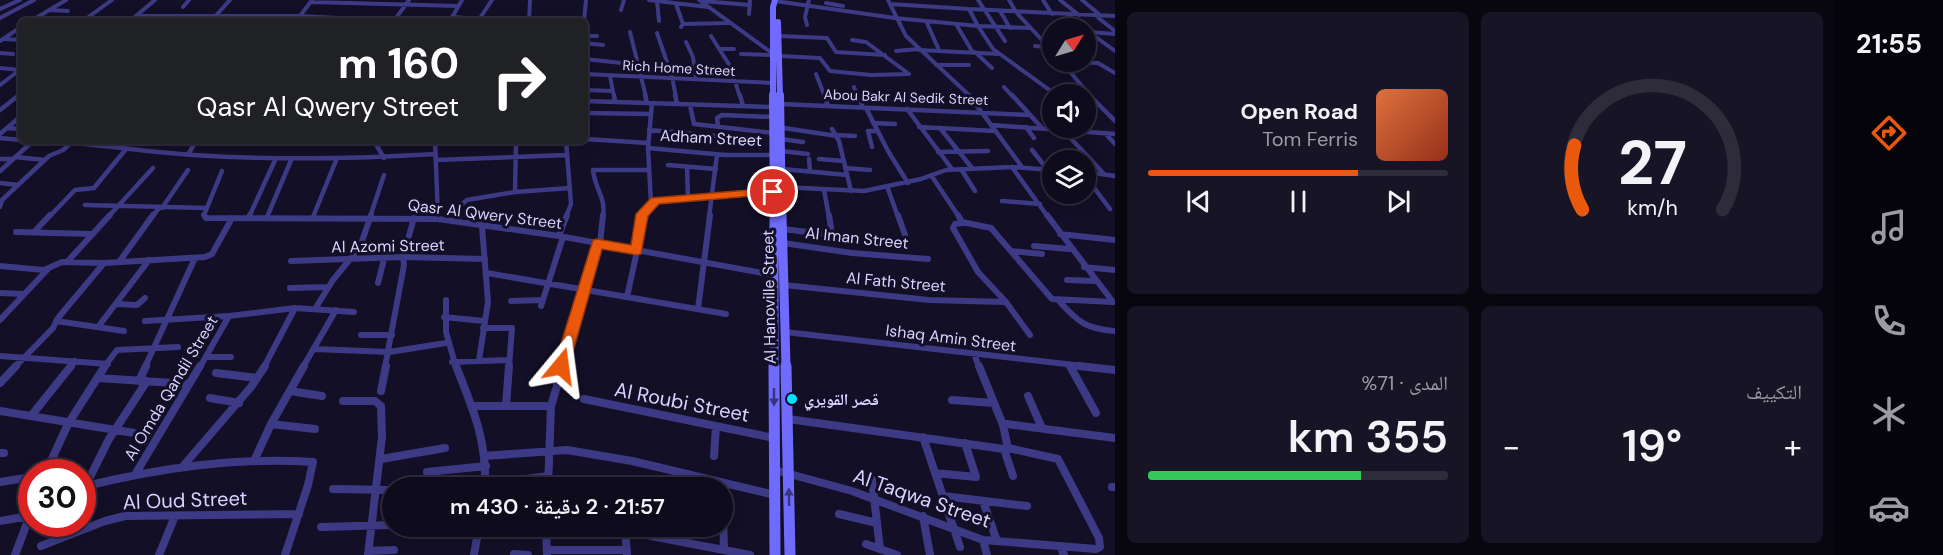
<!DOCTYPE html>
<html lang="ar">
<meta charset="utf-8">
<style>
body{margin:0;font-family:"DM Sans","Noto Naskh Arabic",sans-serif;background:#171425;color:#f1f3f6;direction:rtl;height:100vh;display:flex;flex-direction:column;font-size:22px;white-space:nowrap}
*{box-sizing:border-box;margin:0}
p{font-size:20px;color:#9b9ba3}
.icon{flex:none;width:33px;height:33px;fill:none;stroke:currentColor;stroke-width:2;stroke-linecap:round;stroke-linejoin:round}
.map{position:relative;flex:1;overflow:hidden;direction:ltr}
.drawer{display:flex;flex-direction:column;gap:12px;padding:12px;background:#08060f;width:720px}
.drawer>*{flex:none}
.hud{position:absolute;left:18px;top:18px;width:570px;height:126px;border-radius:9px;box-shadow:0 3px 15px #0003,0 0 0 2px #2e2b3b;direction:rtl;background:#202124;color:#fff;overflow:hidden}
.needle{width:39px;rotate:53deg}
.controls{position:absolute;left:1042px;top:18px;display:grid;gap:12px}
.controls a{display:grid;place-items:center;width:54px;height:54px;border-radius:50%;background:#0e0b1c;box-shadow:0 3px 15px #0003,0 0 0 2px #2e2b3b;font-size:30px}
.speed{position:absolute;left:18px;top:459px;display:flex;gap:12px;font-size:30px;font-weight:700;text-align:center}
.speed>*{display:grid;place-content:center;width:78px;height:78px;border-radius:50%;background:#0e0b1c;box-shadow:0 3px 15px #0003,0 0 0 2px #2e2b3b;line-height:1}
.speed .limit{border:9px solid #d22;background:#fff;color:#111}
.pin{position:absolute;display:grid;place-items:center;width:51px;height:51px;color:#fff;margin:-26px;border:3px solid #fff;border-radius:50%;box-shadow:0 2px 6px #0007}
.me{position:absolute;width:66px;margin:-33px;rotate:16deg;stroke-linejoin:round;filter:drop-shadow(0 0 4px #0008)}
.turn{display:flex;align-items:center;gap:21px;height:126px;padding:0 30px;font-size:27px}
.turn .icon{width:78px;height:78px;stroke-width:2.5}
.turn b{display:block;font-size:42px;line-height:51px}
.big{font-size:45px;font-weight:600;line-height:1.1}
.drawer .card{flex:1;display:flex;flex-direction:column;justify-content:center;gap:9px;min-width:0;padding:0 21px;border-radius:9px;background:#171425}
.drawer .dial{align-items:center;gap:0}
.dial svg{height:156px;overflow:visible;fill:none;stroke:#2e2b3b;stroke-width:7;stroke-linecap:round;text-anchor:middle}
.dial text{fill:#f1f3f6;stroke:none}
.song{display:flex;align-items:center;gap:18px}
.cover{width:72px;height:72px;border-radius:9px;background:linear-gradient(135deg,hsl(20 70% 55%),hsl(10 70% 35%))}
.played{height:6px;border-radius:3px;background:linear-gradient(90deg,#ea580c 70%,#2e2b3b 70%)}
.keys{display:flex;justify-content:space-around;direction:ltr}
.heat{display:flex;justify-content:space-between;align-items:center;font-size:33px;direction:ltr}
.charge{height:9px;border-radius:4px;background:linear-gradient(90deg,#34c759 71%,#2e2b3b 0)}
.drawer .tiles{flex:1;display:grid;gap:12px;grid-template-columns:repeat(2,1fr)}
.trip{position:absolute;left:382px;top:477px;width:351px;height:60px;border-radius:30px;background:#0e0b1c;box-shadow:0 3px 15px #0003,0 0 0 2px #2e2b3b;font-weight:600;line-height:60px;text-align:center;direction:rtl}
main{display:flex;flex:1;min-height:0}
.tab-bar{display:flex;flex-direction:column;width:108px;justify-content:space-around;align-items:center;background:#06040b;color:#9b9ba3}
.tab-bar .icon{width:42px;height:42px}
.tab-bar .active{color:#ea580c}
.tab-bar b{font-size:27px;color:#f1f3f6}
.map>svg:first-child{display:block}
</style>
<main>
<nav class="tab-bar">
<b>21:55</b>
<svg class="icon active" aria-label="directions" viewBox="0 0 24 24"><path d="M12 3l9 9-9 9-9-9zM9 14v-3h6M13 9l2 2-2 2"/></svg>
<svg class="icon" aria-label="music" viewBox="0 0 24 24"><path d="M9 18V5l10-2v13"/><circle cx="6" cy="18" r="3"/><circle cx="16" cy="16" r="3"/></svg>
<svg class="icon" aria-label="phone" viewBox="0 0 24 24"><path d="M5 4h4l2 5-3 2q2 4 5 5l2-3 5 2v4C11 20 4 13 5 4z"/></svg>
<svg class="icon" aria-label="climate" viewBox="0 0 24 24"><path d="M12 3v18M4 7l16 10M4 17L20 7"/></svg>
<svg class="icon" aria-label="car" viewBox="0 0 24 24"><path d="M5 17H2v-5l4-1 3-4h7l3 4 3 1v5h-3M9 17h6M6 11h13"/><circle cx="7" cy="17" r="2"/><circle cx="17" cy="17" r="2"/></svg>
</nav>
<section class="drawer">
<div class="tiles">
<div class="card dial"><svg viewBox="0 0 100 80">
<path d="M14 69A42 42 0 1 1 86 69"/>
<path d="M14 69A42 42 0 0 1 10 36" stroke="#ea580c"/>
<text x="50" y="56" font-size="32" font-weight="700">27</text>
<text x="50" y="72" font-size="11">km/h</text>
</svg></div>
<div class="card">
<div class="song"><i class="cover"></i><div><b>Open Road</b><p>Tom Ferris</p></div></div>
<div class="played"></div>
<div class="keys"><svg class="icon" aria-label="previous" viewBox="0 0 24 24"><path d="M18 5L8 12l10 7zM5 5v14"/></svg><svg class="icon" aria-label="pause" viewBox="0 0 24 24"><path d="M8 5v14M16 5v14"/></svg><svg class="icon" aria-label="next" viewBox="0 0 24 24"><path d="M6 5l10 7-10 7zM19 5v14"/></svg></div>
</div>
<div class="card"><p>التكييف</p>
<div class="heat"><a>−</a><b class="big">19°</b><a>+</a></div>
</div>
<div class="card"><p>المدى · 71%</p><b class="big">355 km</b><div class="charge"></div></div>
</div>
</section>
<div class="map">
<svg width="1115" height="555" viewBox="0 0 1115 555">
<rect width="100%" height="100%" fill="#130f26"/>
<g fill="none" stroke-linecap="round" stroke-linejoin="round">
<path stroke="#3d3a85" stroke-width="4" d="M649 0 708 7
M699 0 772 53
M888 0 906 36 971 97
M978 0 1005 41
M1009 0 1016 12 1053 52
M1043 0 1052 14
M1060 0 1079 15
M1082 0 1100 15
M657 1 659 21
M702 1 750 5
M775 1 895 18 978 26 969 9 1115 16
M311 2 458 6
M826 3 843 6
M676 4 683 24 681 27
M890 4 969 9
M183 7 189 0
M0 9 20 0
M50 10 68 11
M621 10 624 0
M1000 11 1010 28
M749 14 750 0
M1068 15 1085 28
M136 16H300L395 21
M300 16 312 0
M1096 16 1115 31
M453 17 479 19
M0 18 34 0
M31 21 66 0
M83 21 112 0
M130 21 155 0
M211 21 230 0
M394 21 409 0
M450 21 462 0
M478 21 492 0
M529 21 530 0
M584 21 586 0
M926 21 939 50
M683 24 729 23
M956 24 972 51
M807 25 805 17 809 0
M978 26 993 49 1055 94
M978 26 1030 28
M1086 30 1115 51
M585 32 588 44
M630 32 646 97
M1090 32 1115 34
M657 33 672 77 676 97
M586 36H597
M711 36 730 66 740 97
M779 36 827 38 836 52 885 55
M4 39 21 40
M852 40 866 42 909 74
M0 41 21 27
M686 42 693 57 696 78
M585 43 603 45
M1035 46 1047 47
M719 49H734
M919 50 999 54
M896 51 918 49
M975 52 992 68
M0 53 13 54
M741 54 772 55
M780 56 820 58 830 71 871 75 909 74
M585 59 640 65
M1062 62 1091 97
M1063 62 1098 63 1115 73
M936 65H969
M0 68 20 70
M585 74 772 83
M816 74 825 97
M610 76 614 97
M0 85 21 69
M854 87 858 97
M1004 87 1013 97
M585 90 613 91
M17 97 21 94"/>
<path stroke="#3d3a85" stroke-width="4.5" d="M614 95 615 101
M645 95 647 103
M675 95 677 104
M740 95 743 106
M824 95 828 106
M858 95 863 108
M969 95 1022 167
M1012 95 1042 128
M1089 95 1115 121
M585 101 772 107
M781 104 1030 115
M690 105 694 124 773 133
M866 108 888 151 908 183
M907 109 952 169
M0 110 19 95
M585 113 650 114
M873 123 895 124
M991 125 1115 134
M718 127 717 118 722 115 772 117
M777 127 837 136
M919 127 995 131
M1026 127 1034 138
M7 128 21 129
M940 128 972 168
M832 129 839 141 851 191
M649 130 717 136
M1063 130 1104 174
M1105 133 1115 144
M0 134 21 116
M836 135 855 136
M0 138 21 140
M585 139 648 143
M781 139 803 142
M43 141C93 143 143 152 193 155 274 160 355 159 436 154
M374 141 384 158
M435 141 438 217
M566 141 571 204 566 217
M376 144 404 141
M872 147 868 131H877
M648 148 725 155H773
M1032 150 1047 169
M781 151 808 154
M938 152 988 151
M189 153 196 141
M1059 155 1063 160
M15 157 45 160
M0 159H13
M809 159 810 171
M819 159 844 161
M436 160 567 155
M668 165 716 169
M687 167 688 198
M1012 167 1048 217
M845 168 870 170
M782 169 847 175
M961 169 975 191
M1041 169 1053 185
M0 171 33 141
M1086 172 1115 176
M931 175 959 217
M1086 177 1110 209
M0 183 18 185
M887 186 898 217
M781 187 864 191 921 179 946 170 1012 167 1053 170
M824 190 829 217
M515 192 516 141
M1059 194 1065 202
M1002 201 1040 204
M651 203 648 148 652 103
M85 205 207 208
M0 207 2 200 49 156 63 150 72 142
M162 208 188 170
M49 217 75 190 94 188 126 149
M108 217 153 168
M152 217 159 208
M205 217 204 215 222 171
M249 217 276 158
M267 217 292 158
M313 217 337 158
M370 217 384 175
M459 217 461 205 467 200 515 192 570 188
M603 217C606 196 595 190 593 170H648
M643 217 651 203 662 200 773 192
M709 217 717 155"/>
<path stroke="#3d3a85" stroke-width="6" d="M204 215 206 218 438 219 559 236 774 275
M438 215V219
M898 215 905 235
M958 215 962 222 991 228 1052 299 1113 302
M1047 215 1113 302
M249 218 250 215
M458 222 459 215
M963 223 955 224 953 228 978 272 1006 302 1030 335
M783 229 832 235 829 215
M16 232 91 234
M34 232 50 215
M1060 234 1115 240
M559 236 567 215
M783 243 852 253 928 259
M600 244 603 215
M1034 246 1069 249
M1011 251 1042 254
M291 261 403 257 485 259
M67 262 110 215
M119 262 153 215
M0 266 44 270 62 262 104 263 205 257 212 254 232 218
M1084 267 1115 270
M487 273 726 314
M1067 280 1095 281
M378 283 384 259
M784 285 929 300 1006 302
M290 288 328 287
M0 293 24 294
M627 297 637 251 640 222 644 215
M446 300V332L456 367
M511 301 543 300
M1059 301C1078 322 1086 329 1115 331
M116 304 137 305 145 298
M541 306 563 237
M315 309 333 280 360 247 371 215
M698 309 710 215
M444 317 484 321
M0 320 47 270
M56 321 124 331
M145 321 229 316 295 308 354 312
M98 327 149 260
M483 328H512L509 367
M785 332 1092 367
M361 335H392
M314 349 389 352 446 343
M974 354 979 367
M0 356 108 364
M207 357H231
M479 360 488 302 482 226
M452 362 509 360
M1069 365 1070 367
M15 367 53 328 58 318 104 263
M70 367 75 361
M104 367 117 350 178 347
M145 367 195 258
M200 367 229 316
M264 367 295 308
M303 367 336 310
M385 367 404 265 403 257 414 218
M562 367 598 243"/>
<path stroke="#3d3a85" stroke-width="8" d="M456 366C473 409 487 440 485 488
M979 366 1003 425
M1070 366 1096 413
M1079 366 1115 370
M216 373 257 378
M98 378 189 384
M139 381 146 366
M0 383 16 366
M290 391 322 396
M381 391 386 366
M1028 396 1042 428
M210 398 239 403
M584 399 774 438
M952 400 994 403
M343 401H375L381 406 382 437 368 555
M506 405 509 366
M473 406H551
M0 411 134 433
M31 416 71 366
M788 419 1004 449 1008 448 1003 425 1007 424 1115 438
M271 424 315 429
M923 437 960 547
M1004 449 1013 476
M0 453H4
M484 456 567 450 632 461 775 495
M714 456 716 426
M381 459 445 448
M254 461 271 424 304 366
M184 465 251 387 265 366
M775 470 852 491 983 540 1096 549 1100 547 1099 538 1058 459 1008 448
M46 472 68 424 105 366
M427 472 486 466
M136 473 200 366
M935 473 976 477 965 443
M688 474V488
M518 480 548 476
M872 480 880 549
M486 481 508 482
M0 482 32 477
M82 487C159 468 234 457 313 462L308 485 285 555
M85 487 109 439 147 381
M1112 487H1115
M548 488 551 406 563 366
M595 488 614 487
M333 489 393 490
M943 496 1027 506
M983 501 997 541
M723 514 724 550
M839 514 877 523
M923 516 930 555
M0 521 29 516
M546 526 547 555
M625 526 627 555
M321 527 393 525
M651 536 750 555
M983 540 987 555
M866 544 897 555
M41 546 105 521 125 516 299 514
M1060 546 1064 555
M547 550H627
M369 551 394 550
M514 554 528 555
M15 555 32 510
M159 555 175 516
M474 555 479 526"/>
<path stroke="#6f6bff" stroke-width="6" d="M778 22 780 97
M773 97V7L775 0"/>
<path stroke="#6f6bff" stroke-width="8" d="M773 95 774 217
M780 95 782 217"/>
<path stroke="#6f6bff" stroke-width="9" d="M774 215V367
M782 215 786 367"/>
<path stroke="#6f6bff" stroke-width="11" d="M774 366 775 555
M786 366 790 555"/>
</g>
<defs><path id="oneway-solid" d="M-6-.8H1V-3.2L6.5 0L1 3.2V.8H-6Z" transform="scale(1.5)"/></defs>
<g fill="#38347d">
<use href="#oneway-solid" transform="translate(774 397) rotate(90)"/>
<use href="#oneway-solid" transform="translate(789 497) rotate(-91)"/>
</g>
<path fill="#ea580c" stroke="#983908" stroke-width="1.5" d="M773 188 777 189V194L659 204 648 216 641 254 637 255 602 249 569 366 567 371 561 373 556 371 554 366 593 240 597 239 631 245 636 214 651 198Z"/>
<circle fill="#00e5ff" stroke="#130f26" stroke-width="2" cx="792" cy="399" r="6"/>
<g text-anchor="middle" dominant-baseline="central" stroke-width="6" stroke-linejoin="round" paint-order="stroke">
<g font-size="14" fill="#d9d4ff" stroke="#130f26">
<text transform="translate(679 68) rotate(3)">Rich Home Street</text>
<text transform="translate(906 97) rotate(2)">Abou Bakr Al Sedik Street</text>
</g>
<g font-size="16" fill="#d9d4ff" stroke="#130f26">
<text transform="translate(711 138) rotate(3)">Adham Street</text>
<text transform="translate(485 214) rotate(7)">Qasr Al Qwery Street</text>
<text transform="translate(857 238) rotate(6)">Al Iman Street</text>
<text transform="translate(388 246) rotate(-1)">Al Azomi Street</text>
<text transform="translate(896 282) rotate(5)">Al Fath Street</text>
<text transform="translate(769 297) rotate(-91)">Al Hanoville Street</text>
<text transform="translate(951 338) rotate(7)">Ishaq Amin Street</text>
<text transform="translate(171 388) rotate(-59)">Al Omda Qandil Street</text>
</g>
<g font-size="16" font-weight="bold" fill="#d9d4ff" stroke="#130f26" text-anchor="start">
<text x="804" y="399">قصر القويري</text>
</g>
<g font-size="20" fill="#d9d4ff" stroke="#130f26">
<text transform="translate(682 402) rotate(11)">Al Roubi Street</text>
<text transform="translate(922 498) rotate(19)">Al Taqwa Street</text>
<text transform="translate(185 500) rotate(-2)">Al Oud Street</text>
</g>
</g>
</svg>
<div class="controls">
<a><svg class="needle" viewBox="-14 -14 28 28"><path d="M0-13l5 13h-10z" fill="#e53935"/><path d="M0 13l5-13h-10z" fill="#9b9ba3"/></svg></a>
<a><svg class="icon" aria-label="sound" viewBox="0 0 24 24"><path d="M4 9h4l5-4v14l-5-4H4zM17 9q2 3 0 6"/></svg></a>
<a><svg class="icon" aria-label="layers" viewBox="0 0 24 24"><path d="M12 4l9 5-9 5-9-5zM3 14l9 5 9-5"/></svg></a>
</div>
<div class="speed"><div class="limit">30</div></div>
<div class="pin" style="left:773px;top:192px;background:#d93025"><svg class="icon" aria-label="arrive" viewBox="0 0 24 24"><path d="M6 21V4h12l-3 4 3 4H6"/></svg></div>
<svg class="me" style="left:561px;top:366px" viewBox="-20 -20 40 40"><path d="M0-17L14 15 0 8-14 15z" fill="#ea580c" stroke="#fff" stroke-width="4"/></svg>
<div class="trip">21:57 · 2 دقيقة · 430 m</div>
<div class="hud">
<div class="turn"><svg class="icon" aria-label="right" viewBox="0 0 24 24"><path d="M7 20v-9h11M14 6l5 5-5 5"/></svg><div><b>160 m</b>Qasr Al Qwery Street</div></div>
</div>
</div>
</main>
